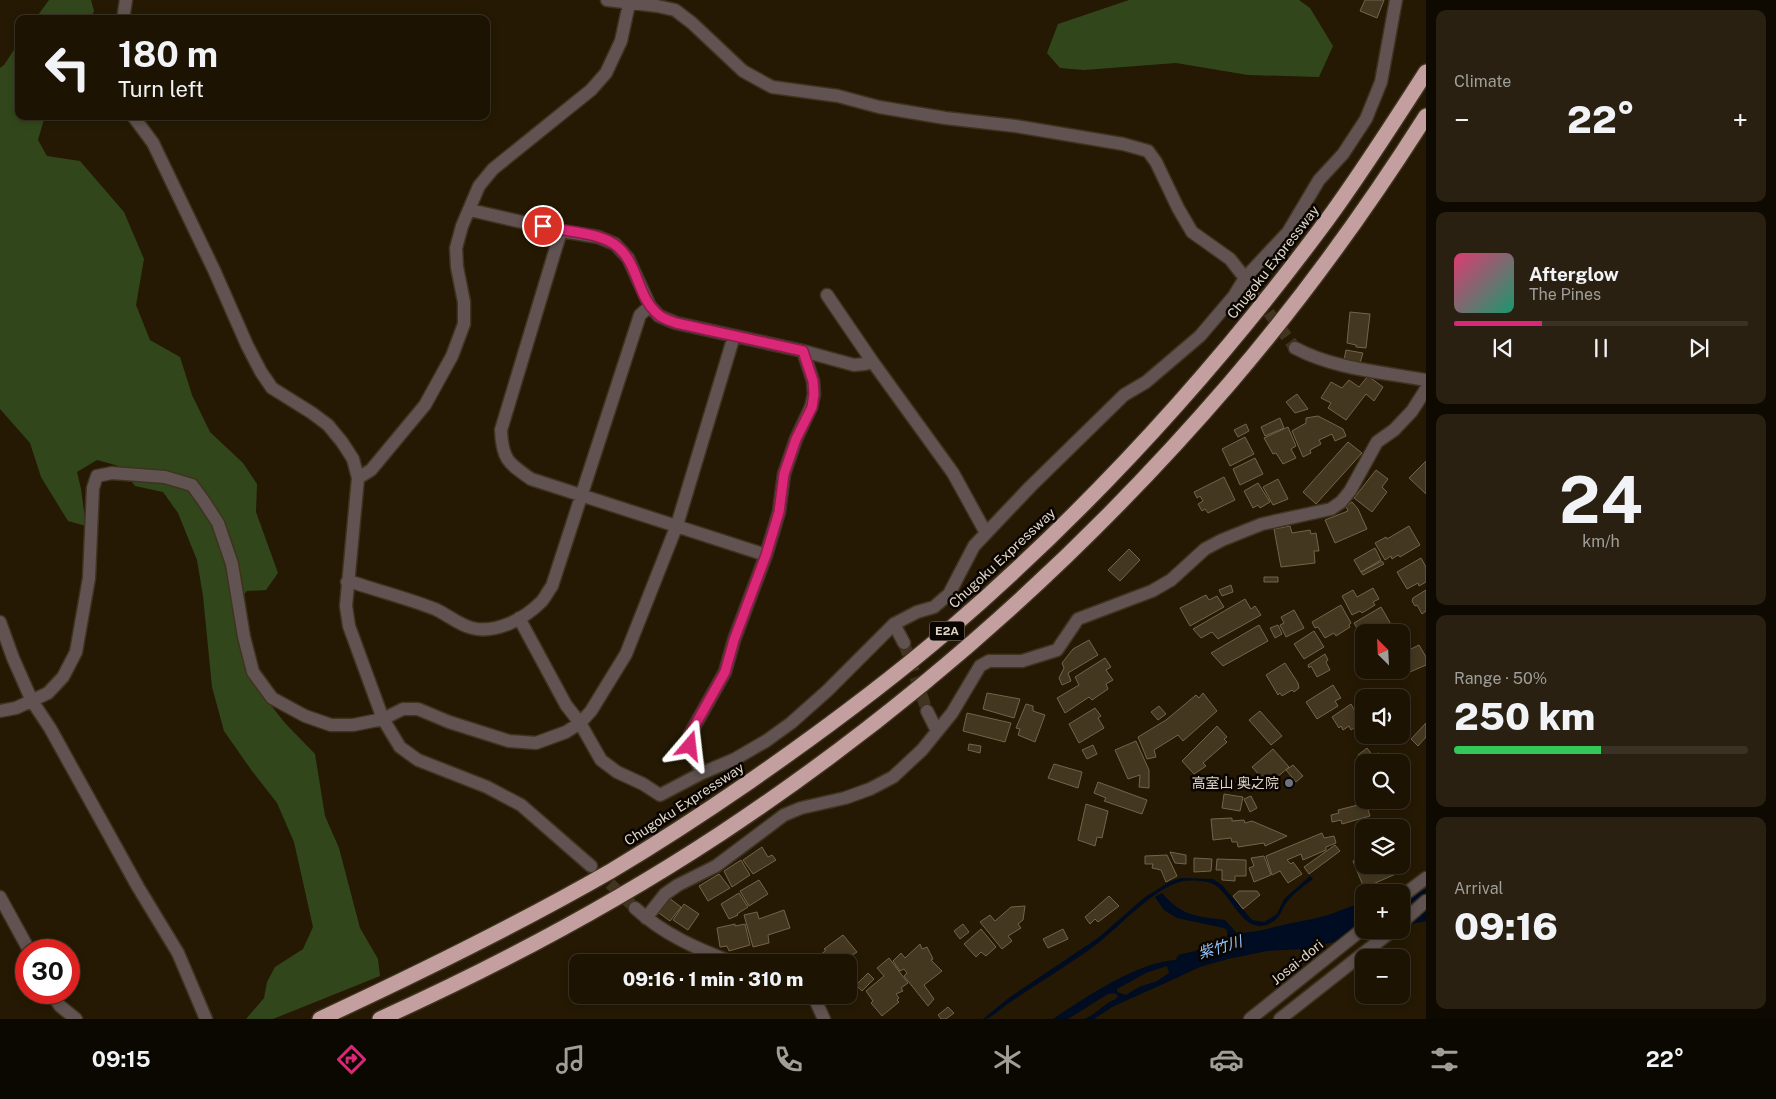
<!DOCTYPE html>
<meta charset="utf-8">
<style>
body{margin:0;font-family:"Public Sans","Noto Sans JP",sans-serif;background:#292011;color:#f1f3f6;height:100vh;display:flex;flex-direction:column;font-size:19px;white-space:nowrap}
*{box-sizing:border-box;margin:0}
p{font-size:16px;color:#a09e99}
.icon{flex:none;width:28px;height:28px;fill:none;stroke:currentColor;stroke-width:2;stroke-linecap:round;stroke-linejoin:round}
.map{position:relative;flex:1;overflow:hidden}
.details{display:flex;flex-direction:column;gap:10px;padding:10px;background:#0f0a01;width:350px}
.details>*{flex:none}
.hud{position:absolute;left:15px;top:15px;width:475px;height:105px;border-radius:10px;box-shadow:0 2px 8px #0003,0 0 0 1px #3a3224;background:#1c1302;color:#f1f3f6;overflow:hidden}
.needle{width:32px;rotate:336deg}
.controls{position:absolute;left:1355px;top:624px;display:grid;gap:10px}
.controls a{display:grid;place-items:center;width:55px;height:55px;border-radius:10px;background:#1c1302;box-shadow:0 2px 8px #0003,0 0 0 1px #3a3224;font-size:25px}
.speed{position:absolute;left:15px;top:939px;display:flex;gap:10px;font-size:25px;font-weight:700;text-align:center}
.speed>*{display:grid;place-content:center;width:65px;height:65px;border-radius:50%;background:#1c1302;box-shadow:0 2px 8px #0003,0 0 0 1px #3a3224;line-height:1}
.speed .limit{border:8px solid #d22;background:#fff;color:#111}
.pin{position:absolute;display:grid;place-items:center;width:42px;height:42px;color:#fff;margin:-21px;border:2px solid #fff;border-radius:50%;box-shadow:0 1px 5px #0007}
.me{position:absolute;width:55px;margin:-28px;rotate:17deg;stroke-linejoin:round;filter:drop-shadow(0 0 4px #0008)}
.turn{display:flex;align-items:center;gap:18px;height:105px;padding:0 20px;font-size:22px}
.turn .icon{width:65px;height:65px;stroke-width:2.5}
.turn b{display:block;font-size:35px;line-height:42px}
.big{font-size:38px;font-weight:800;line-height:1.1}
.details .widget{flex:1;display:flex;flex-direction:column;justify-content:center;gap:8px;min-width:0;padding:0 18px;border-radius:10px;background:#292011}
.details .dial{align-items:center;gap:0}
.dial b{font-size:65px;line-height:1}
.song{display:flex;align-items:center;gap:15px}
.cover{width:60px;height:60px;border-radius:8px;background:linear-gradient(135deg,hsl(340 70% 55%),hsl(160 70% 35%))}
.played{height:5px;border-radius:2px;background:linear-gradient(90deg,#db2777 30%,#3a3224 30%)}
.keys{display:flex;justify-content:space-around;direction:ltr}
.heat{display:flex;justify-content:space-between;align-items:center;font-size:28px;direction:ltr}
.charge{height:8px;border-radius:4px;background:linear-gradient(90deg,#34c759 50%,#3a3224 0)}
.trip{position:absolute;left:569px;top:954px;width:288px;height:50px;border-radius:10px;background:#1c1302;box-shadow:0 2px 8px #0003,0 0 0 1px #3a3224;font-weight:800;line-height:50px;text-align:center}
.tab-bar{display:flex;height:80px;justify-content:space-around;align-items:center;background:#0b0801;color:#a09e99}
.tab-bar .icon{width:35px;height:35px}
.tab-bar .active{color:#db2777}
.tab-bar b{font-size:22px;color:#f1f3f6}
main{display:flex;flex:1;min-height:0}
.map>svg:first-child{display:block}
</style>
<main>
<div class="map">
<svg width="1426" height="1019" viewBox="0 0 1426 1019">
<rect width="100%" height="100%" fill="#251903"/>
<path fill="#31471b" d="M49 0H91L94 11 91 19H35Z
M1129 0H1299L1310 8 1333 46 1319 77 1248 75 1176 63 1084 70 1060 68 1047 53 1058 24Z
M19 42V116H45L38 140 47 156 80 161 124 212 144 259 136 305 150 340 180 357 192 395 210 432 243 463 257 484 256 512 278 573 266 590 247 591 234 605 242 658 258 689 285 723 315 754 325 816 339 848 360 928 378 959 380 976 273 1019H246L264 998 267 982 275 967 303 949 313 927 294 842 277 803 252 771 224 731 212 687 203 596 197 560 178 513 163 492 135 486 119 466 97 460 77 472 81 489 86 526 68 521 41 477 30 443 0 409V68L4 65Z"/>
<path fill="#000c22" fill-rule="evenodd" d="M1310 876 1313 879C1304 886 1294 893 1287 902 1282 908 1281 916 1274 921 1245 942 1232 893 1213 884 1207 880 1190 880 1183 881 1155 887 1120 926 1097 944 1069 965 1038 983 1009 1003 1001 1008 992 1019 983 1019L1010 997 1098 938 1145 897 1169 882 1181 878 1213 879 1222 885 1252 920 1264 922 1277 914 1284 899Z
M1426 889V921L1401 926V894Z
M1162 893C1183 917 1196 916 1225 920L1237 933C1256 933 1273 927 1292 923 1306 920 1320 918 1334 913 1344 909 1353 905 1364 903V930H1386L1304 949 1267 951 1228 959 1200 967 1161 985 1112 1007 1094 1019H1084C1096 1015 1104 1003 1116 999L1118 996 1115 993 1108 994 1068 1019H1053C1086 997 1137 962 1176 960L1178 955 1195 951 1224 939 1227 936V930L1224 928 1177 918 1164 910 1155 897ZM1167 966 1169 973 1157 981 1139 987 1126 995 1117 992V989L1146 973Z"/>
<path fill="#443720" stroke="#73644b" d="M1365 0H1384L1377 18 1360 11Z
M1350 312 1370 314 1366 348 1356 347V345L1347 343Z
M1346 350 1363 353 1360 363 1344 360Z
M1368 376 1383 387 1374 401 1366 394 1346 420 1328 408 1331 403 1321 398 1331 382 1342 388 1349 380 1359 387Z
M1297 394 1308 409 1295 413 1286 402Z
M1318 416 1343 429 1346 436 1335 441 1332 434 1319 440 1321 444 1310 450 1311 453 1303 457 1292 431 1306 423V418Z
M1280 418 1284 428 1265 436 1261 427Z
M1246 424 1249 431 1238 437 1234 430Z
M1288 427 1296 446 1291 449 1296 458 1283 464 1276 453 1273 454 1264 438Z
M1245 437 1254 454 1230 466 1222 449Z
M1348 442 1362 453 1316 504 1303 492Z
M1255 458 1263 474 1240 485 1233 469Z
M1426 461V494L1409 478Z
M1376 470 1388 479 1382 487 1387 492 1372 512 1354 498Z
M1224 477 1235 500 1208 513 1205 509 1202 511 1198 504 1203 501 1200 496 1197 498 1194 492Z
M1278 479 1288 499 1273 505 1263 487Z
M1258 483 1270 502 1260 508 1258 505 1253 508 1244 491Z
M1352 502 1358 509 1367 529 1335 543 1325 520 1348 511 1346 506Z
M1290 526 1292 533 1310 530 1311 534 1316 533 1319 551H1314L1315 563 1281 567 1274 529Z
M1409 526 1420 545 1400 557 1398 555 1392 559 1391 556 1385 560 1375 543 1386 537 1387 539Z
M1375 548 1381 560 1361 572 1354 560Z
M1129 549 1140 560 1120 581 1108 570Z
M1421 558 1426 567V582L1419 586 1418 583 1407 589 1397 572Z
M1382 561 1384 564 1363 575 1361 572Z
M1264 577H1278V582H1264Z
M1231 585 1233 592 1222 596 1219 590Z
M1373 588 1379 599 1373 602 1375 605 1362 613 1360 611 1352 615 1342 596 1353 590 1357 597Z
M1426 590V611L1422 614 1417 605 1415 606 1412 601 1413 598Z
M1206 595 1209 600 1217 596 1224 607 1190 626 1180 608Z
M1245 599 1251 609 1255 606 1261 615 1218 639 1212 632 1201 638 1193 629Z
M1341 605 1351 623 1349 625 1350 627 1336 636 1334 633 1325 638 1318 627 1315 628 1312 622Z
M1381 607 1392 626 1380 632H1364V640L1354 623Z
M1294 610 1304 628 1286 637 1280 625 1284 623 1281 617Z
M1259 625 1268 641 1223 666 1211 653Z
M1278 625 1282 634 1275 638 1270 628Z
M1314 631 1324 647 1304 659 1294 644Z
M1089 640 1098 655 1068 673 1071 681 1062 685 1059 678 1064 668 1062 663 1073 649Z
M1419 645 1426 657V665L1410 672 1401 657V654Z
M1325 654 1328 660 1326 662 1330 670 1317 677 1311 666 1309 668 1308 665Z
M1105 658 1111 667 1106 670 1113 680 1106 684 1108 689 1092 700 1089 697 1065 713 1057 698 1079 685 1075 677Z
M1285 663 1298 683 1299 688 1294 692 1292 690 1282 696 1280 693 1278 695 1266 675Z
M1333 685 1341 698 1335 701 1338 706 1317 719 1306 702Z
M987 693 1020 699 1014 718 983 709Z
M1203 693 1217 711 1183 741 1178 735 1154 750 1156 757 1147 759 1138 737 1166 720 1196 695 1199 698Z
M1026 704 1033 706V711L1045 715 1035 742 1018 735 1020 729 1016 728Z
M1351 704 1355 711 1358 709 1364 718V721L1351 730 1349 726 1343 730 1341 726 1339 728 1332 717Z
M1159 706 1166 714 1158 720 1151 712Z
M1095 708 1101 716 1098 718 1104 728 1079 743 1069 724Z
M1260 711 1282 736 1271 745 1249 720Z
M967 713 1011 723 1005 742 963 731Z
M1426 723V737L1418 746 1411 739Z
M1217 726 1227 737 1224 739 1227 742 1203 763 1206 766 1194 774 1182 761Z
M1136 741 1149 770V788L1139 787 1140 775 1128 779 1115 750Z
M969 744 981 746 980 753 968 750Z
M1093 745 1097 754 1087 759 1082 750Z
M1367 748 1373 756 1378 753 1384 756 1388 762H1364V772L1359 766 1363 763 1358 755Z
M1273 749 1289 767 1268 785 1252 767Z
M1054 764 1082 772 1078 788 1048 778Z
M1293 765 1303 776 1296 782 1286 770Z
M1098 782 1147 800 1142 814 1104 801 1106 798 1094 793Z
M1224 794 1243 797 1240 811 1222 808Z
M1251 796 1257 808 1250 812 1244 799Z
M1366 803 1370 816 1342 824 1341 820 1332 822 1331 815 1339 813 1338 810Z
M1086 804 1108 811 1102 838 1097 837 1095 846 1078 840Z
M1232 818V821L1244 820 1245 823 1252 821 1287 836 1265 846 1264 843 1238 847 1237 842H1232L1231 838 1213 840 1211 819Z
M1322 833 1324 838 1334 836 1336 843 1326 847V850L1303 860 1301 854 1287 860 1291 864 1293 862 1302 874 1288 883 1280 871 1272 875 1266 856Z
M1335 845 1340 851 1309 874 1304 867Z
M762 847 768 857 772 855 776 860 753 874 743 860Z
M1170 852 1186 855V864L1175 863Z
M1167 855 1177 876 1166 882 1161 870 1152 868 1153 864H1145V856Z
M1264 856 1271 875 1254 882 1249 868 1254 866 1251 858Z
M1364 856V865H1401V856L1407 869 1364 888 1353 861Z
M1194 858 1212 859 1211 871 1194 872Z
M1217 859 1246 860V876H1235V881L1222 880V870H1216Z
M741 860 750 875 732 887 724 871Z
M719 874 730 888 708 901 699 886Z
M759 880 768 894 749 906 740 891Z
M1239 891H1257L1260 895 1243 909 1233 896Z
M739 893 748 907 737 914 738 915 729 919 721 904Z
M1109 896 1119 906 1098 922 1095 919 1090 924 1085 917Z
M669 898 681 907 670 921 659 913Z
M684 904 699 914 688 930 673 920Z
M1025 906 1023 920 1018 924 1021 928 1008 936 1012 941 1002 949 980 922 990 915 995 921 1011 907Z
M784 910 790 928 768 935 769 943 753 947 744 915 757 912 759 919Z
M735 924V926L745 924 750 945 729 951 727 946 720 947 717 928Z
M963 924 969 932 960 939 954 931Z
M981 929 996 947 986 956 981 952 976 957 964 944Z
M1063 929 1068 939 1048 948 1043 939Z
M843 935 857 952 848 958 851 961 848 963 817 962 819 961 816 959 826 950 824 949Z
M920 944 922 949 927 947 933 959 931 960 942 971 924 985 934 999 928 1006 904 976 907 973 904 969 900 971 893 961 901 953 905 958Z
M889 958 908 983 901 988 903 991 896 994 899 998 897 1000 899 1002 882 1016 871 1003 873 1001 866 991 884 976 877 968Z
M868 973 874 979 862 991 856 985Z
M736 995H771L770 1003 735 996Z
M785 995H799L800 1002 787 1004Z
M948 1007 954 1013 946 1019H941L938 1015Z"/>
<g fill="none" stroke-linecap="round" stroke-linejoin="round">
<path stroke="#413521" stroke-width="12" stroke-dasharray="12 6" stroke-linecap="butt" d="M1258 298 1295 348
M904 643 927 711
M597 871 635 908"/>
<defs>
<path id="minor" d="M607 0 657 6 675 10 692 23 743 71 772 87 838 96 879 107 945 118 1015 126 1123 144 1148 151 1156 162 1178 208 1192 232 1230 259 1245 278 1253 292
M123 19 126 0
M133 116 153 143 214 270 247 345 261 372 272 388 312 413 328 425 342 442 353 459 358 478 346 606 349 626 383 719 400 747 418 760 487 787 521 805 591 866
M470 210 561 231 598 237 615 244 628 258 650 306 659 316 676 323 803 351 854 365 865 364 872 361
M561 231 501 430C502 459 508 463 531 479L766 555
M827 295 872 361 953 473 986 533
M1295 348C1334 369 1382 372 1426 380
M358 478 371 470 425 405 452 356 464 324V302L457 267 456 248 462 226 479 186 493 169 591 90 606 73 621 41 629 4
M347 582 355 583C382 592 409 599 435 609 448 615 459 625 472 628 496 634 524 619 541 602 545 598 548 591 552 586L640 315 650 306
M519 618 566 705 580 723 601 760 617 772 643 784 660 795 702 773 735 759 766 741 791 723 827 691 894 624 917 612 934 607 949 594 974 546 1030 487 1124 395 1146 382 1200 336 1234 296 1245 278 1288 232 1319 180 1343 154 1366 119 1381 82 1396 0
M0 622 13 658 32 701 50 728 138 887 178 953 206 1019
M894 624 904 643
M0 711 16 708 48 693 63 677 76 652 89 578 93 488 97 476 112 473 165 477 192 485 203 500 218 523 232 564 244 637 253 672 272 698 305 716 331 725H353L383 719 403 709H418L449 722 509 741 536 743 566 732 580 723 591 711 626 654 677 525 734 336
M927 711 937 731
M702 773 689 746 690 734 725 672 734 640 766 555 779 512 784 474 796 439 811 407 814 394 813 381 803 351
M0 897 29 950
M1401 897 1426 878
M635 908C663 934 697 949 732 962
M646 918 665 894 678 885 716 866 784 815 801 808 845 798 870 789 893 777 922 750 952 713 980 666 989 661H1022L1057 650 1078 619 1152 591 1171 580 1205 549 1222 540 1262 524 1331 509 1341 502 1350 491 1377 442 1394 430 1412 411 1426 389
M1401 923 1426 901
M51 992 60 1006 76 1019
M813 995 824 1019
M1250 1019 1364 928
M1280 1019 1393 930"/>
<path id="highway" d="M320 1019C419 973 517 925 611 871 658 843 704 813 749 782 818 734 886 684 950 629 1090 508 1217 369 1327 220 1362 172 1394 122 1426 72
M380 1019C497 966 612 905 720 834 909 709 1082 555 1230 383 1302 299 1367 209 1426 116"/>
</defs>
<use href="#minor" stroke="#3f331f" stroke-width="15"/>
<use href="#highway" stroke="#3f331f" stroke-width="18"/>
<use href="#minor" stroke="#605352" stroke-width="12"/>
<use href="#highway" stroke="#c3a09f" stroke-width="15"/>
</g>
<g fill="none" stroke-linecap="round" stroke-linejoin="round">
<defs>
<path id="route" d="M543 226C565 232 596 232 614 244 639 261 636 297 659 315 663 319 671 321 676 323L803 351 813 381 814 394 812 407 796 439 784 474 779 512 766 555 734 640 725 672 690 734V746"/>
</defs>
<use href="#route" stroke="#8e194d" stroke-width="12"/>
<use href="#route" stroke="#db2777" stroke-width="9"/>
</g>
<circle fill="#6b7280" stroke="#0a0501" stroke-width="2" cx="1289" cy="783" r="5"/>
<g text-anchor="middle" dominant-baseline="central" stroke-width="5" stroke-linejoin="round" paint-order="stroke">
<rect fill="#0a0501" stroke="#9f978d" stroke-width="1" x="929.5" y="621.5" width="35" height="19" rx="4"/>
<g font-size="12" font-weight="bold" fill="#dfd6c9">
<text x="947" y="631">E2A</text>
</g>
<g font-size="14" fill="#dfd6c9" stroke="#0a0501">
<text transform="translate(1273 262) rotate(-52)">Chugoku Expressway</text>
<text transform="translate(1002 558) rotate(-43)">Chugoku Expressway</text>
<text transform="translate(684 804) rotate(-33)">Chugoku Expressway</text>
<text transform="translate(1297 962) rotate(-39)">Josai-dori</text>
</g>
<g font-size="14" fill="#dfd6c9" stroke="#0a0501" text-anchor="end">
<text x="1279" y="783">高室山 奥之院</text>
</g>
<g font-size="15" font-style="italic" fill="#93c5fd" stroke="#0a0501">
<text transform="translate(1220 947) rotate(-17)">紫竹川</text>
</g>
</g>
</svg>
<div class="controls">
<a><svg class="needle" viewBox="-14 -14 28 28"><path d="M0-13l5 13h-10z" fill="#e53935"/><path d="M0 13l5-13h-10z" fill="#a09e99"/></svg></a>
<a><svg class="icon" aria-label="sound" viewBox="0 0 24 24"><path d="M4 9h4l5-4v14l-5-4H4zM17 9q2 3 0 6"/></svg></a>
<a><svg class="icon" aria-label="search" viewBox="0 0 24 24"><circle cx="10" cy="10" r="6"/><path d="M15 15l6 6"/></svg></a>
<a><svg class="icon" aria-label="layers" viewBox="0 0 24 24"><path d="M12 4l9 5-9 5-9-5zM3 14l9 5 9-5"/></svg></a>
<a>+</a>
<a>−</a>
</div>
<div class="speed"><div class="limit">30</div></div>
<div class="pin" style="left:543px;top:226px;background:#d93025"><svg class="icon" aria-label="arrive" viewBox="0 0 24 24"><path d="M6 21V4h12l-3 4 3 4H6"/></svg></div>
<svg class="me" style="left:690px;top:746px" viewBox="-20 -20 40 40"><path d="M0-17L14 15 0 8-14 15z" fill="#db2777" stroke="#fff" stroke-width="4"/></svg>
<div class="trip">09:16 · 1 min · 310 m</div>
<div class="hud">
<div class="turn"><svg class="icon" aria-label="left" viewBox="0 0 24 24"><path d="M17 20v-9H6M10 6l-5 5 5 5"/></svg><div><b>180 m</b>Turn left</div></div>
</div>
</div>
<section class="details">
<div class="widget"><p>Climate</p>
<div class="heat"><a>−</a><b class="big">22°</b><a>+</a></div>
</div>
<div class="widget">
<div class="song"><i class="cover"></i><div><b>Afterglow</b><p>The Pines</p></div></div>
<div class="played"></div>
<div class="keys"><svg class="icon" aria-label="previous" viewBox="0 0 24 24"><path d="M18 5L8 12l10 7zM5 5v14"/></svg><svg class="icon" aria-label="pause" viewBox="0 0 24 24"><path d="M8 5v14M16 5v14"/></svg><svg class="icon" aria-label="next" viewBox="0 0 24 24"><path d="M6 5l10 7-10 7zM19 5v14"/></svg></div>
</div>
<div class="widget dial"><b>24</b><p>km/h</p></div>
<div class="widget"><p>Range · 50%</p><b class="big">250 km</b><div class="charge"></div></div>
<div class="widget"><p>Arrival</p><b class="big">09:16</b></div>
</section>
</main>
<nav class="tab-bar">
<b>09:15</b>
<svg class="icon active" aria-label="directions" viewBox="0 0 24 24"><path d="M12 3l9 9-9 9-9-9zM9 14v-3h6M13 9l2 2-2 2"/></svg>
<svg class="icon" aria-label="music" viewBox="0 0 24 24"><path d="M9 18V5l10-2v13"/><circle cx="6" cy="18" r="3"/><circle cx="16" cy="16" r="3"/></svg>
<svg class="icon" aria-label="phone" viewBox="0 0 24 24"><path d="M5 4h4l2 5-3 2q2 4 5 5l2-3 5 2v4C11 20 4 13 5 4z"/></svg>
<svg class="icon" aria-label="climate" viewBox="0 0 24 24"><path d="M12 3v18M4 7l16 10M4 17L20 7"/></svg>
<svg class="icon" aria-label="car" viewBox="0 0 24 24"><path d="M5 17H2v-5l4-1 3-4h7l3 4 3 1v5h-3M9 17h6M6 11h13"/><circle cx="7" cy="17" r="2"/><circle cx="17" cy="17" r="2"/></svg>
<svg class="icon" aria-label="filters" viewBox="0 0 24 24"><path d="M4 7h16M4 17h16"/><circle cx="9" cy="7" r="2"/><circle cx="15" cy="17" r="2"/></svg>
<b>22°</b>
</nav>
